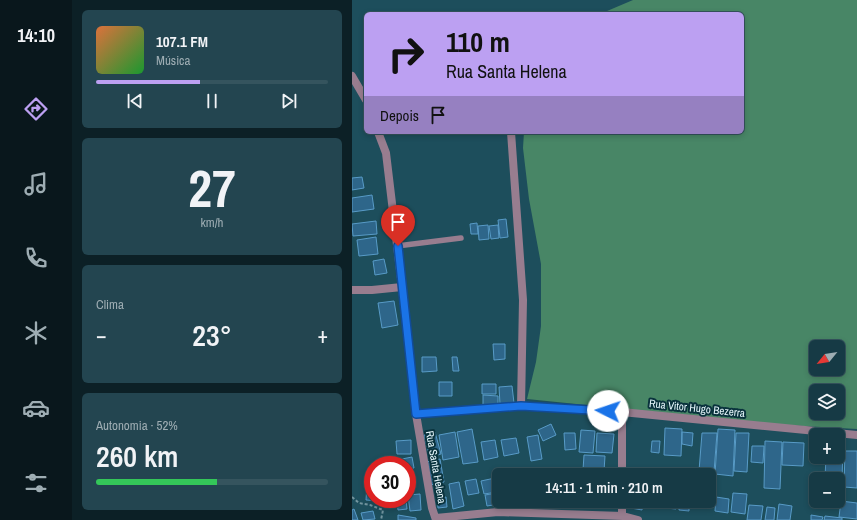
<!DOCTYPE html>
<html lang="pt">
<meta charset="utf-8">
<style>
body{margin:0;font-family:"Archivo Narrow",sans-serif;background:#234550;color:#f1f3f6;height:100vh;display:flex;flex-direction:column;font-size:15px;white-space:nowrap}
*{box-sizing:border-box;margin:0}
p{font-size:13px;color:#9eadb3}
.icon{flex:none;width:22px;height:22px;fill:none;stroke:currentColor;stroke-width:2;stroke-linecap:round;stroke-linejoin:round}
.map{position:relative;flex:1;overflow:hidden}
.side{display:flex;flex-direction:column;gap:10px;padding:10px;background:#0c2026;width:280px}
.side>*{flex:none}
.banner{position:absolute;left:12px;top:12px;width:380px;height:122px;border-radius:6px;box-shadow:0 2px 6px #0003,0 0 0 1px #35545e;background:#bca0f2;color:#111;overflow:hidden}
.needle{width:26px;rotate:240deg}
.buttons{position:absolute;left:457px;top:340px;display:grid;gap:8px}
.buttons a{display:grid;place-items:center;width:36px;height:36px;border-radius:6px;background:#163a45;box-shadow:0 2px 6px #0003,0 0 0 1px #35545e;font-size:20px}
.speed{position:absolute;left:12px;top:456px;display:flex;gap:8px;font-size:20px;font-weight:700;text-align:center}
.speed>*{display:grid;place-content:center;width:52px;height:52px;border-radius:50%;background:#163a45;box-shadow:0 2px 6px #0003,0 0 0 1px #35545e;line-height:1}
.speed .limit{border:6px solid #d22;background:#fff;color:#111}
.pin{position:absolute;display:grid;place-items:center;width:34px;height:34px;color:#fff;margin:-41px -17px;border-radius:50% 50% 50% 0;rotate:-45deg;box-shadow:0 0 4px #0007}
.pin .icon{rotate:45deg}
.me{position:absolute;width:44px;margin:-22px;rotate:274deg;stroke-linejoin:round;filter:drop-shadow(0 0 3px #0008)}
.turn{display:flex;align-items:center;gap:14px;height:84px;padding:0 16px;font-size:18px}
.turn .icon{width:52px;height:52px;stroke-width:2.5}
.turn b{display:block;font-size:28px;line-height:34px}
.then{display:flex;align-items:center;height:38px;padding:0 16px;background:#0003;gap:8px;font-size:15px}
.big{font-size:30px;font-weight:600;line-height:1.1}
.side .widget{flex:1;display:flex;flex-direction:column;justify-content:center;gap:6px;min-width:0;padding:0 14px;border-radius:6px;background:#234550}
.side .dial{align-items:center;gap:0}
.dial b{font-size:52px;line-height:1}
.song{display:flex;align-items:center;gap:12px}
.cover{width:48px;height:48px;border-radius:6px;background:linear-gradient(135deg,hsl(20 70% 55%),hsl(130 70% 35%))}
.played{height:4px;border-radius:2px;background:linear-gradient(90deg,#bca0f2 45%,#35545e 45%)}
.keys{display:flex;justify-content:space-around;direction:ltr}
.heat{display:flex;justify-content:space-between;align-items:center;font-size:22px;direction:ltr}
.charge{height:6px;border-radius:3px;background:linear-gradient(90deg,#34c759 52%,#35545e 0)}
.trip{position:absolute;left:140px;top:468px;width:224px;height:40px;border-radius:6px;background:#163a45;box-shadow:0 2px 6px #0003,0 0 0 1px #35545e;font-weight:600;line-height:40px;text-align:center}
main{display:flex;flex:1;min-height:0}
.tabs{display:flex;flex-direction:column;width:72px;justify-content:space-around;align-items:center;background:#09171c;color:#9eadb3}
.tabs .icon{width:28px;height:28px}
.tabs .selected{color:#bca0f2}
.tabs b{font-size:18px;color:#f1f3f6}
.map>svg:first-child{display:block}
</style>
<main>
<nav class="tabs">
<b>14:10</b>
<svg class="icon selected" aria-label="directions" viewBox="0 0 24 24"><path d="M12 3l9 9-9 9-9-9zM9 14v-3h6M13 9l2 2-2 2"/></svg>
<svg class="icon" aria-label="music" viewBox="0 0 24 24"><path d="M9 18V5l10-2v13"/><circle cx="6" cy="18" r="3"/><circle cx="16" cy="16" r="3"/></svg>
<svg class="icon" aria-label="phone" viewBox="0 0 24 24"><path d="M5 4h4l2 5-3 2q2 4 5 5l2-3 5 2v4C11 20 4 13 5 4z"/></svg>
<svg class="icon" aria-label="climate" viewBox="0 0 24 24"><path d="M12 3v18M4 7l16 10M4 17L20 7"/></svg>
<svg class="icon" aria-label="car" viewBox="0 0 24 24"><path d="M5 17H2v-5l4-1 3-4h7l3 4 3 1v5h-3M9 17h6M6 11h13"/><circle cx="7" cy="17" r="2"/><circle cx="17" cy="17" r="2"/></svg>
<svg class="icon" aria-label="filters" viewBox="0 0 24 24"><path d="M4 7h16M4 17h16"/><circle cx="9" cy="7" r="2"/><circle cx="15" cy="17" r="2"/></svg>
</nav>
<section class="side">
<div class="widget">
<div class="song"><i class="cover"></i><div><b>107.1 FM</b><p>Música</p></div></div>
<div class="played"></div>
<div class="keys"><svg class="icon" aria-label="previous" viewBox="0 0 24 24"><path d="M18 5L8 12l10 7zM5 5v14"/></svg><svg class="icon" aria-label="pause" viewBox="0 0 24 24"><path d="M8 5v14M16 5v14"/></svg><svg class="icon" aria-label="next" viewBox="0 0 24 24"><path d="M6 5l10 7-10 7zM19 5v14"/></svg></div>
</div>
<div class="widget dial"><b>27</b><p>km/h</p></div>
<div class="widget"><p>Clima</p>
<div class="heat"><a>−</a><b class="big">23°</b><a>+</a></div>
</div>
<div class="widget"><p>Autonomia · 52%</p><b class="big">260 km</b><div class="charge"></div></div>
</section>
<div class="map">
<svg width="505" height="520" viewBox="0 0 505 520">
<rect width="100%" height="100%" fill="#1d4e5c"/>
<path fill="#488666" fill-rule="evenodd" d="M281 0H505V429L433 425 175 399 184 362 189 326V264L177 199 171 148 172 132H390V14H248ZM464 347H486V369H464ZM464 391H486V413H464Z"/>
<path fill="#2e668a" stroke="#589bc7" d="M10 177 12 188 0 190V178Z
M20 195 22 209 0 212V198Z
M154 219 156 237 148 238 146 220Z
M24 221 25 234 1 236 0 224Z
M125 223 126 234H119L118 224Z
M136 225 137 239 127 240 126 226Z
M146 225 147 238 139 239 137 226Z
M24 237 26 254 7 256 5 240Z
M32 259 35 273 23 275 21 261Z
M42 301 46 325 30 328 26 303Z
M141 344H153V359L142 360Z
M70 357H84L85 371 70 372Z
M100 357H105L107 371H101Z
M87 382H100V396H87Z
M130 384H144V394H130Z
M160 386 162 403 148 404 147 387Z
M131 395 146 396V407H131Z
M199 424 204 435 191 441 186 430Z
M313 428 330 429 329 456 312 455Z
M120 429 126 462 111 464 105 432Z
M366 429 383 430 381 476 363 474Z
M229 430 243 431 241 453 227 452Z
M83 432 89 454 78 457 72 435Z
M103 432 107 457 91 460 87 435Z
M330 432 341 433 340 446 330 444Z
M212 433H223L224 449 213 450Z
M245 433 262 434 260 453 244 452Z
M350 433H365L362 472 347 471Z
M384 433H397L395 472 382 471Z
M186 435 190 459 179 461 175 437Z
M164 438 167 453 152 456 149 440Z
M59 440V454H45L44 441Z
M143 440 146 457 132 460 129 442Z
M300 441H308L307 453 299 452Z
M413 441 430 442 428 489 412 488Z
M431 442 452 443 451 466 430 465Z
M400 446H412L411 463 399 462Z
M486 449H491L490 479 473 478 474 457H486Z
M493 451H505V488L492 487Z
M232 455 253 456 252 471 231 470Z
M60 457 62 468 55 469V465H41L40 461Z
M88 459 92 482 78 485 74 462Z
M55 476H60V492H55Z
M143 478 145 492 132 494 129 481Z
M124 479 127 493 116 495 113 481Z
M107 482 112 506 101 509 97 484Z
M15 484 21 485V499H26L25 501 14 500Z
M145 493 147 504 135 506 133 495Z
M381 493 395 494 393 514 379 512Z
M68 494 69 510 58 511 56 495Z
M94 497 95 507 86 508 85 498Z
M364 497 377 499 376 513 363 511Z
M45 499H54L55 509 46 510Z
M184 501H198L199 504 184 506Z
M280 501H291L290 510 279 508Z
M299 501H308L307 508H298Z
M314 501H325L324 509 314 508Z
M327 501H337V511L327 510Z
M489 501 505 503V519L487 517Z
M427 504 440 506 438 520H425Z
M397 505 411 506 409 520H395Z
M415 507 423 508 422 520H413Z
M2 509 6 520H0V510Z
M21 511 23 519 11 520 9 513Z
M46 515 64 518V520H46Z
M459 515 471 517 470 520H459Z
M473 516 490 518V520H472Z"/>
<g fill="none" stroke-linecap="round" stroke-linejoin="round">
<path stroke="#72959f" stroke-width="2" stroke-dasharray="3 2" stroke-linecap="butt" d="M0 497 7 503 18 505 31 510 29 520"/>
<path stroke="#987d8f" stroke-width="5.5" d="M45 246 109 238"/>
<path stroke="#987d8f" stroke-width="8" d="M0 76 14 100
M26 132 34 153 50 287 64 414 80 508 84 520
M159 132 171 300 169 406
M0 290H20L50 287
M270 412V475
M64 414 169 406 270 412 505 435
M84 518 146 512 271 516 286 520
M270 520V501"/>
</g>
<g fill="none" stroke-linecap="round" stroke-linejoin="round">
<defs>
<path id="route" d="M46 246 64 414 169 406 256 411"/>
</defs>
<use href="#route" stroke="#114b97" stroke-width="10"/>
<use href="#route" stroke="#1a73e8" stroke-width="7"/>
</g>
<g text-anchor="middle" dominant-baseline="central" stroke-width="4" stroke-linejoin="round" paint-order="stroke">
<g font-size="11" fill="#e7f8fd" stroke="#0a333d">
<text transform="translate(345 408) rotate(6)">Rua Vitor Hugo Bezerra</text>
<text transform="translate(84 467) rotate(80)">Rua Santa Helena</text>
</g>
</g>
</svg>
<div class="buttons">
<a><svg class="needle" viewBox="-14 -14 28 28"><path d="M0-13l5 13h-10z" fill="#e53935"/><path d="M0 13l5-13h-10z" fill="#9eadb3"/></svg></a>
<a><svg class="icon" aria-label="layers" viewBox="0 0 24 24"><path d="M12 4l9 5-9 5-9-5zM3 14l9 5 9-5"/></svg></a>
<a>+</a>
<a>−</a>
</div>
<div class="speed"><div class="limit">30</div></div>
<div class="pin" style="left:46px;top:246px;background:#d93025"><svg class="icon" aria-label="arrive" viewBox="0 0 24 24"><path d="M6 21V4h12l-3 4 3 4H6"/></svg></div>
<svg class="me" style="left:256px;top:411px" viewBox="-20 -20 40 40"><circle r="19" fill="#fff"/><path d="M0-13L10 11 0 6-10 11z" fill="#1a73e8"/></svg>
<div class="trip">14:11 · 1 min · 210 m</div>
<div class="banner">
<div class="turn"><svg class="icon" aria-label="right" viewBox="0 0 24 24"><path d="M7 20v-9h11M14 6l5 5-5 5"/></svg><div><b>110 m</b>Rua Santa Helena</div></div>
<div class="then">Depois<svg class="icon" aria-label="arrive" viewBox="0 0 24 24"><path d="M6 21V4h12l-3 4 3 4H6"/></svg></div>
</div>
</div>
</main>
